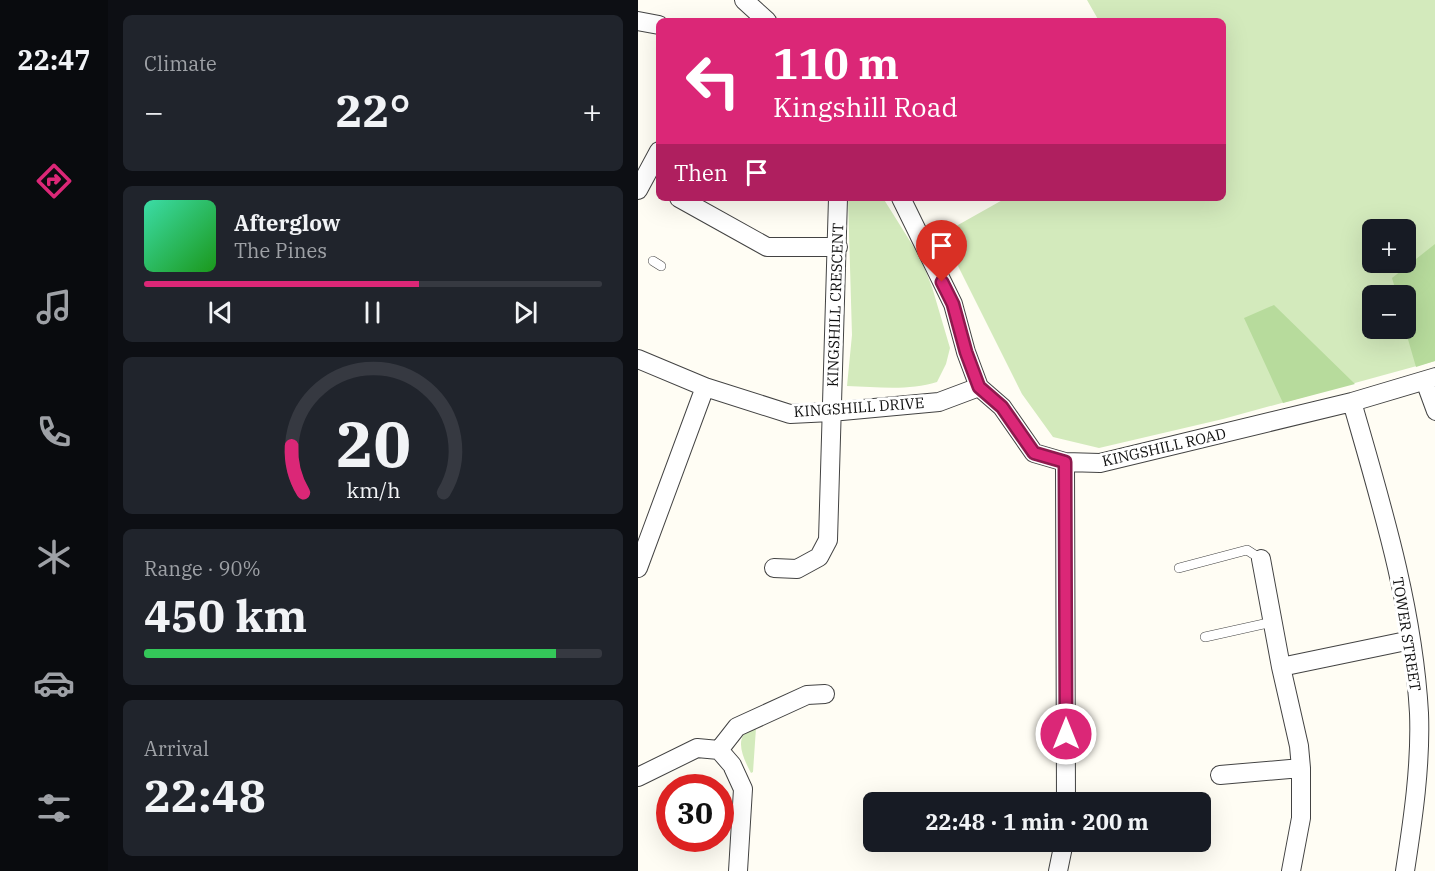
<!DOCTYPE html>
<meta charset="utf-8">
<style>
body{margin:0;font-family:"IBM Plex Serif",serif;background:#20242c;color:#f1f3f6;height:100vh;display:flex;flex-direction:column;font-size:22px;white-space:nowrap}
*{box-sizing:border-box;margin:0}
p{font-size:20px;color:#9ea1a6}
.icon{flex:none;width:33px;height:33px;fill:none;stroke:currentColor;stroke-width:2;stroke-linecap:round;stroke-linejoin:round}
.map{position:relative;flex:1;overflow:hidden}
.side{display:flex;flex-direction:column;gap:15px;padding:15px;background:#0d0f14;width:530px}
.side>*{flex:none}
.top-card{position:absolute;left:18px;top:18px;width:570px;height:183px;border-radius:9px;box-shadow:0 6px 24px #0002;background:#db2777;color:#fff;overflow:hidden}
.controls{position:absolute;left:724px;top:219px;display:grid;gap:12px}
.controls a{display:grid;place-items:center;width:54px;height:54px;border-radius:9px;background:#171b24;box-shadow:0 6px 24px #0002;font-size:30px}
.speed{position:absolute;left:18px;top:774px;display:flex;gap:12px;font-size:30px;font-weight:700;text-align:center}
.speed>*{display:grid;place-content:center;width:78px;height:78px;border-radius:50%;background:#171b24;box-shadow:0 6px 24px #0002;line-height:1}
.speed .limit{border:9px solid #d22;background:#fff;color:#111}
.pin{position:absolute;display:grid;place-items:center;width:51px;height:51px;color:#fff;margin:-62px -26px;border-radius:50% 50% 50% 0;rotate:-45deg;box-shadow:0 0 6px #0007}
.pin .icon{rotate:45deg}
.me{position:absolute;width:66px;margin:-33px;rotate:0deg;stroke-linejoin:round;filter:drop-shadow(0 0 4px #0008)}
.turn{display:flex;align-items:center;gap:21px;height:126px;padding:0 18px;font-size:27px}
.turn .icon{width:78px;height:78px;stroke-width:2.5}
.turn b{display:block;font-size:42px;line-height:51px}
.then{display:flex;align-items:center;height:57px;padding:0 18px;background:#0003;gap:12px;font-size:22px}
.big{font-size:45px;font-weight:700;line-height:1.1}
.side .tile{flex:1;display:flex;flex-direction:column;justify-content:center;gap:9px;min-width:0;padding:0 21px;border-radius:9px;background:#20242c}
.side .dial{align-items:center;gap:0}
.dial svg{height:156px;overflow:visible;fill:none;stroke:#363941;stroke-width:7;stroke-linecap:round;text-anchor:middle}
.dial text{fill:#f1f3f6;stroke:none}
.song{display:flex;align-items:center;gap:18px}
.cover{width:72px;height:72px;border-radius:9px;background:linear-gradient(135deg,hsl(160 70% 55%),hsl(120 70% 35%))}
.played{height:6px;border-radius:3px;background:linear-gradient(90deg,#db2777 60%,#363941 60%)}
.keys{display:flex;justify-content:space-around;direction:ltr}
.heat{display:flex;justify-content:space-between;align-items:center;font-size:33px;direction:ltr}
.charge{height:9px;border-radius:4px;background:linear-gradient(90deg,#34c759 90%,#363941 0)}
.trip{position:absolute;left:225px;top:792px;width:348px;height:60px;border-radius:9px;background:#171b24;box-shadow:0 6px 24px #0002;font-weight:700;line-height:60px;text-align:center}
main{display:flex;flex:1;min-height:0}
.tab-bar{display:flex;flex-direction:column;width:108px;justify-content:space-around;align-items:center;background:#090b0e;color:#9ea1a6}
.tab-bar .icon{width:42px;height:42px}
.tab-bar .selected{color:#db2777}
.tab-bar b{font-size:27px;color:#f1f3f6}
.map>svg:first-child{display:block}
</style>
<main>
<nav class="tab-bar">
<b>22:47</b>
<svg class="icon selected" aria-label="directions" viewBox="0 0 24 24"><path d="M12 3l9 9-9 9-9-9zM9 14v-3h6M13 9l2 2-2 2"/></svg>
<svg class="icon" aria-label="music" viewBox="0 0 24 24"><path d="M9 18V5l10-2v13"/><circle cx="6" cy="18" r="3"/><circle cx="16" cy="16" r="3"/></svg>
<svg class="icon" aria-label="phone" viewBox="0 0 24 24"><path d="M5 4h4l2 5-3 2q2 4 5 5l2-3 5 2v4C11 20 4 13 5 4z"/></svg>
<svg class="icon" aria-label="climate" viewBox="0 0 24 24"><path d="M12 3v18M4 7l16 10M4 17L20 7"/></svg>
<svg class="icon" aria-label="car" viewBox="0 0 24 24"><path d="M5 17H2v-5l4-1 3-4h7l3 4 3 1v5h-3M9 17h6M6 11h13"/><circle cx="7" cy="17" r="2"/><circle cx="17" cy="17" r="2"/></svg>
<svg class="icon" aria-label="filters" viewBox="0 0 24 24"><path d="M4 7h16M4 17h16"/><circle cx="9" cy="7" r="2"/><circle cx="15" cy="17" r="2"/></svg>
</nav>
<section class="side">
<div class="tile"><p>Climate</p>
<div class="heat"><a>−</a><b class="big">22°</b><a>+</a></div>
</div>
<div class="tile">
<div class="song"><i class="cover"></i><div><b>Afterglow</b><p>The Pines</p></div></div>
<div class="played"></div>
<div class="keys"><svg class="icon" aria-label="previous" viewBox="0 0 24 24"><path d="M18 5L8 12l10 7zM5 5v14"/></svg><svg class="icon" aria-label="pause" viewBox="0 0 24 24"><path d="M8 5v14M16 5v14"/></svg><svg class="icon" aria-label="next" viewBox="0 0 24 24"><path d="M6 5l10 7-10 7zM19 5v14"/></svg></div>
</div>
<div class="tile dial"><svg viewBox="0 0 100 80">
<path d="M14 69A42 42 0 1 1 86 69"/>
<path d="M14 69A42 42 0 0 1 8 45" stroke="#db2777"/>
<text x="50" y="56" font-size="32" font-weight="700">20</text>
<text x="50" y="72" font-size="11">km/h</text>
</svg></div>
<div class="tile"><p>Range · 90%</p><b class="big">450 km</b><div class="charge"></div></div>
<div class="tile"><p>Arrival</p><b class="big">22:48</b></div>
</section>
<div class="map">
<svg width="798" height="871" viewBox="0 0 798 871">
<rect width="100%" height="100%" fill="#fffdf4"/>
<path fill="#d3eabc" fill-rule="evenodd" d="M449 0H797V361L585 419 461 448 415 437 384 394 304 234 368 198H585V21H461ZM735 230H768V262H735ZM735 296H768V328H735Z
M210 198H245L282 257 294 287 312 348 308 364 299 382C271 391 239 387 209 386L214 335Z
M118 728 115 772 113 773C105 758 93 733 118 728Z"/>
<path fill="#b7db9c" d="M797 244V361L778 367 767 329 768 296 759 295 754 278Z
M636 305 717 384 645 403 606 318Z"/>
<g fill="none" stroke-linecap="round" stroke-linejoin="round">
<defs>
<path id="lane" d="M15 261 23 266
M541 568 609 550 623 559
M567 637 635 622"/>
<path id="street" d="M106 0 129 21
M0 21 21 25
M0 190 21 151
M41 198 129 247H200
M263 198 315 304 328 352 341 387 364 407 396 453 427 462 462 463 714 402 798 377
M0 359 67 387 152 414 193 412 301 402 341 387
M787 381 798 411
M714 402C743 503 775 606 781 713 783 765 775 819 767 871
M427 462 428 802
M623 559 643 667 661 746 663 768V818L653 871
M0 568 67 387
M136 568 159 569 181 557 190 540 200 198
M643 667 773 640
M81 750 94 765 105 789 100 871
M582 775 663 768
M0 777 59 748 81 750 99 727 169 695 187 694
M420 871 426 842"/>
</defs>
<use href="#lane" stroke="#434343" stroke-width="10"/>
<use href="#street" stroke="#434343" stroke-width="20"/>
<use href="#lane" stroke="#fff" stroke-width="9"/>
<use href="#street" stroke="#fff" stroke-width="18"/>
</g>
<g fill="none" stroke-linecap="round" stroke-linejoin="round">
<defs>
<path id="route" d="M304 282 315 304 328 352 341 387 364 407 396 453 427 462 428 734"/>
</defs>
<use href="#route" stroke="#8e194d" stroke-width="15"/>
<use href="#route" stroke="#db2777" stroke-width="10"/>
</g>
<g text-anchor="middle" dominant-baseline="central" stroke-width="6" stroke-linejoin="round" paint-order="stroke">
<g font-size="15" fill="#101010" stroke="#fff">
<text transform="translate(197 305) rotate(-88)">KINGSHILL CRESCENT</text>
<text transform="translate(221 407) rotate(-4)">KINGSHILL DRIVE</text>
<text transform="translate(526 447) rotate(-13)">KINGSHILL ROAD</text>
<text transform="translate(769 634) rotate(81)">TOWER STREET</text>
</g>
</g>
</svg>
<div class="controls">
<a>+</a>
<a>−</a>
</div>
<div class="speed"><div class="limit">30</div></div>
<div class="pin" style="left:304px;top:282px;background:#d93025"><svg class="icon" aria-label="arrive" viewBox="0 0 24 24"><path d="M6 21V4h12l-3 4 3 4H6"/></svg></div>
<svg class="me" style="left:428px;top:734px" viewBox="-20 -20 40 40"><circle r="17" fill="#db2777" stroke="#fff" stroke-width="3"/><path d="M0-11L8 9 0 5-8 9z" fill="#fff"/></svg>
<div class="trip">22:48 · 1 min · 200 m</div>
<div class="top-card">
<div class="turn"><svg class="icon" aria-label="left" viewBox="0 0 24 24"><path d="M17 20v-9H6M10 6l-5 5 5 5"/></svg><div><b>110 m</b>Kingshill Road</div></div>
<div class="then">Then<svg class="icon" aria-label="arrive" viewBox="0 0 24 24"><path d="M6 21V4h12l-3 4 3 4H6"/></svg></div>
</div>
</div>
</main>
